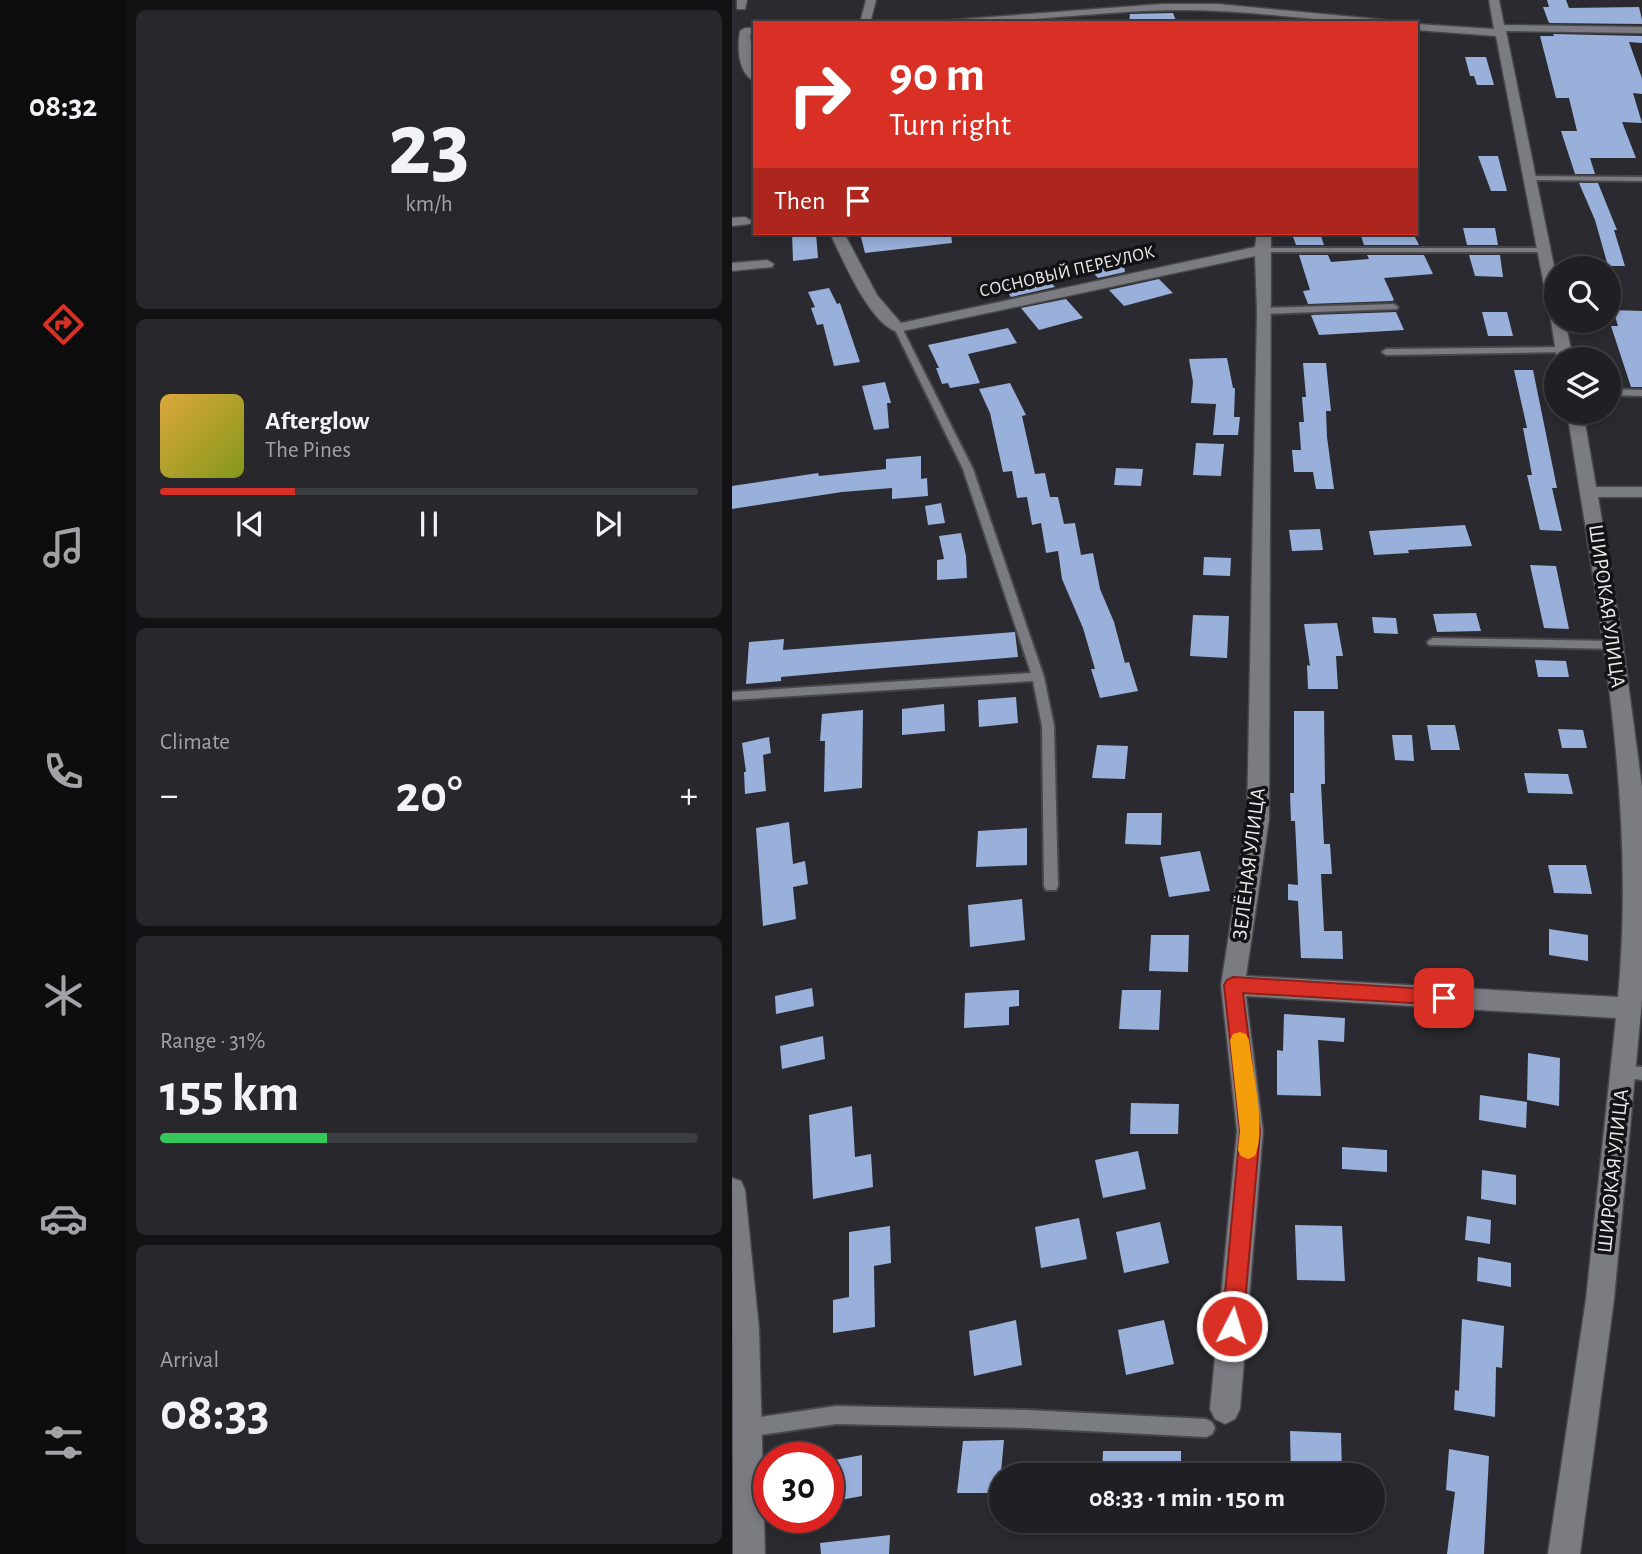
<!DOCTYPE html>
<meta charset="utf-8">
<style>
body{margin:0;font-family:"Alegreya Sans",sans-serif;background:#28282c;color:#f1f3f6;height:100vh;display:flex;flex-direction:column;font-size:26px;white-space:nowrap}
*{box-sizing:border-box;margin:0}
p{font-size:23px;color:#a2a3a6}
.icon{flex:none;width:38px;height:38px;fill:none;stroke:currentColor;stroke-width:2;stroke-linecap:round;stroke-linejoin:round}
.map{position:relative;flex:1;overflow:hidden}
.panel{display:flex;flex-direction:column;gap:10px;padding:10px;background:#121214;width:606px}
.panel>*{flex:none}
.hud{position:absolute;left:21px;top:21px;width:665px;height:214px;border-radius:0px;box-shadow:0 4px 10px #0003,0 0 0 2px #3d3e41;background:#d93025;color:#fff;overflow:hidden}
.tools{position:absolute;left:812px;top:256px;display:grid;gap:14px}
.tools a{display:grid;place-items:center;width:77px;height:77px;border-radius:50%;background:#202024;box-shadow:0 4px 10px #0003,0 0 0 2px #3d3e41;font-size:35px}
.speed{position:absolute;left:21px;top:1442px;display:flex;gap:14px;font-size:35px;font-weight:700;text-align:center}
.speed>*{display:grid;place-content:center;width:91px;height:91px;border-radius:50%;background:#202024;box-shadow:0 4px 10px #0003,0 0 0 2px #3d3e41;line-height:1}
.speed .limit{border:10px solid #d22;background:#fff;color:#111}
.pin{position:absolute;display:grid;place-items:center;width:60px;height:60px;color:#fff;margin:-30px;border-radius:14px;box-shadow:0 4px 10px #0006}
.me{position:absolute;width:77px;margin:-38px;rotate:5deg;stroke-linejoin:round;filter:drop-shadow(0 0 5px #0008)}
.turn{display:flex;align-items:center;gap:24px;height:147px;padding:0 21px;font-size:32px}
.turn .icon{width:91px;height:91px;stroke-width:2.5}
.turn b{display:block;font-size:49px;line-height:60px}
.then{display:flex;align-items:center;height:66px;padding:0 21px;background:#0003;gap:14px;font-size:26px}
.big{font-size:52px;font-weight:700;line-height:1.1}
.panel .widget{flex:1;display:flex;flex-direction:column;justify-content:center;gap:10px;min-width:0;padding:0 24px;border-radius:10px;background:#28282c}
.panel .dial{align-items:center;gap:0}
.dial b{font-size:91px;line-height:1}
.song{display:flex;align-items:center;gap:21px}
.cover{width:84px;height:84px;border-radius:10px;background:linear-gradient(135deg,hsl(40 70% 55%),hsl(70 70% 35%))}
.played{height:7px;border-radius:4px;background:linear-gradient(90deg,#d93025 25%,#3d3e41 25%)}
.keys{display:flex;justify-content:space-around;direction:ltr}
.heat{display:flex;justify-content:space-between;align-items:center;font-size:38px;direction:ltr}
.charge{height:10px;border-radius:5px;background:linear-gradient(90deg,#34c759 31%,#3d3e41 0)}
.trip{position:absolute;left:257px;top:1463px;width:396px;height:70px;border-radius:35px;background:#202024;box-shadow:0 4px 10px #0003,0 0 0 2px #3d3e41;font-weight:700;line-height:70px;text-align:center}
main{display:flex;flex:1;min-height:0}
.tab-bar{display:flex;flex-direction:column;width:126px;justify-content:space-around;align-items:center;background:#0d0d0e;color:#a2a3a6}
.tab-bar .icon{width:49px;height:49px}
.tab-bar .selected{color:#d93025}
.tab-bar b{font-size:32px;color:#f1f3f6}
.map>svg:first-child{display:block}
</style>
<main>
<nav class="tab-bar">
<b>08:32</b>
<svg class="icon selected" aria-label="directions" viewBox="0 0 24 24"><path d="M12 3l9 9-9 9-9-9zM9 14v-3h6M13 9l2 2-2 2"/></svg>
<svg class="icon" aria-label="music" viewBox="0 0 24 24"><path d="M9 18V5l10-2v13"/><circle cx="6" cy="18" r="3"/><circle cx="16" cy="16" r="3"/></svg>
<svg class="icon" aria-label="phone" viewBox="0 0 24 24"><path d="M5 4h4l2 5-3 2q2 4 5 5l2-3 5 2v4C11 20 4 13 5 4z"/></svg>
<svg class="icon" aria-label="climate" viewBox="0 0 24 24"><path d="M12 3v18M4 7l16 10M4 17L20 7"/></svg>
<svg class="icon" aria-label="car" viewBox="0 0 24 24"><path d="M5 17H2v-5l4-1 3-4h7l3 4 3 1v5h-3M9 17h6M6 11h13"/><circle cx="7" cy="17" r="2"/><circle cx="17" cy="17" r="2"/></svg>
<svg class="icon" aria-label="filters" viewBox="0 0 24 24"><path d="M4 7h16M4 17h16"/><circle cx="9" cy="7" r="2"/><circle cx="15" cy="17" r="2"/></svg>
</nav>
<section class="panel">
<div class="widget dial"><b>23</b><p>km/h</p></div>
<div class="widget">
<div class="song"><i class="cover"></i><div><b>Afterglow</b><p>The Pines</p></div></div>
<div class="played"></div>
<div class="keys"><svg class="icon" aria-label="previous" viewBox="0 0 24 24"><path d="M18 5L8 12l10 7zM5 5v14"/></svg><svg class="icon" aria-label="pause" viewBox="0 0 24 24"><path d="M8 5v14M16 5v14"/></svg><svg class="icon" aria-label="next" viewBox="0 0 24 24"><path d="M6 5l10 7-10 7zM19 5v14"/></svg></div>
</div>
<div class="widget"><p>Climate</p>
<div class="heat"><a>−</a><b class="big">20°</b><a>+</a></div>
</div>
<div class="widget"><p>Range · 31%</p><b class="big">155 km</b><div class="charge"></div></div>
<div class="widget"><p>Arrival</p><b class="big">08:33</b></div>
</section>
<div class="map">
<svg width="911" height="1554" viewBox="0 0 911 1554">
<rect width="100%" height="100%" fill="#2a2a30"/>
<path fill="#99b0db" d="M815 0H834L837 8 907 7 911 24 817 23 811 7H817Z
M441 13 445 23H397L398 14Z
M821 34 911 36V43L897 42 911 81V94L901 93 910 123 890 122 904 158H858L863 174H843L829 131H845L837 98H824L808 36H822Z
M733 57H754L762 85H745L742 76H738Z
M746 156H766L775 191H759Z
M847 183H866L885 230H882L893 266H876L863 220Z
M731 228H763L766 245H735Z
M60 233H84L86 258 61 261Z
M128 233H219L220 243 133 253Z
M580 233H588L592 245H564L560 234Z
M628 233H681L687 245H632Z
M391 255 393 272 366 278 353 264Z
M567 255H596L599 262 637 259 635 255H692L701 274 652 278 662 300 660 301 576 304 571 291 578 290Z
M737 255H768L771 277 743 276Z
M312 275 323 287 279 297 270 285Z
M427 279 441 293 392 306 377 290Z
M97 288 105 304 108 303 128 362 102 366 91 324 85 325 79 308 83 307 76 292Z
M334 299 351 318 307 330 289 308Z
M881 310 911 311V387H899L879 326H886Z
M664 312 672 330 587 335 579 315Z
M750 312H775L781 336H756Z
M276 328 285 343 236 354 248 383 218 388 216 383 210 384 204 368H207L196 345Z
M495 358 501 388H503L502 417H508L506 435H481L484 404 459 403 461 382 457 359Z
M571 363H594L599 411H594L595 437 602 489H584L581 472H562L560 450H569L567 422H572L570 397H574Z
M782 370H801L825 488H820L830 531 808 530 795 475H800L791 428H795Z
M153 382 159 403H155L157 428 142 430 130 386Z
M278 383 294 415 290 416 303 474 313 473 318 497H326L332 524 343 523 349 555 361 553 368 589 382 622 393 663 397 662 406 691 368 698 359 669H363L351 628 330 579 326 551 314 553 309 523 300 525 295 497 285 498 280 471 271 472 258 413 247 389Z
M464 443 492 444 489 476 461 475Z
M189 456V479L195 478 196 496 160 499V488L110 492 0 509V486L86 473 87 476 154 469V459Z
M384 468 411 469 409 486 382 485Z
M209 503 213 523 196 525 193 506Z
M733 525 740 546 676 550 677 553 642 555 637 531Z
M588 529 591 550 560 551 557 530Z
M229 533 234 556 235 578 205 580V560L212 559 207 536Z
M472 557 499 558 498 576 471 575Z
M798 565 824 566 837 629 812 628Z
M744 613 749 631 705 632 701 614Z
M461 615 497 616 495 658 458 656Z
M640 617 664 618 666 634 642 633Z
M605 623 611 656H604L606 689H576L575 665 578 666 572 624Z
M283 632 286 657 127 670 49 677V681L14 684 17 642 52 639 51 650Z
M803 660 834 661 837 677H806Z
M284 697 286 723 247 727 246 700Z
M212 704 213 731 170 735V709Z
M131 710 130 788 92 792 93 741H88L90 714Z
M562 711H592L593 784H589L592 844H598L600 874H589L592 931H610L611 959 569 958 566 901 556 900V884L566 885 563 821H559L558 793H562Z
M695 725H723L728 750H699Z
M826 729 851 730 855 748H830Z
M660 735H680L682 761 663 760Z
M37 737 39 753 31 755 34 791 13 794 12 772H14L10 743Z
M365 745 396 746 393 779 360 778Z
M792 773 836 774 841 794 796 793Z
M395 813H430L429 845 393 844Z
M57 822 61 864 73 861 76 884 61 887 64 919 31 926 24 828Z
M295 828V865L244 867 246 831Z
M468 851 478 891 437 897 428 857Z
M816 865H854L860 894 822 893Z
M290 899 293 940 238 947 236 905Z
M817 929 856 935V961L817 955Z
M419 935H457L456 972 417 971Z
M80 988 82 1006 44 1014 43 996Z
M287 990V1006L277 1007V1025L232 1028 233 993Z
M390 990H429L427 1030 387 1029Z
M552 1014 613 1018 612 1042 586 1040 589 1096 545 1095V1050L551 1051Z
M91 1036 93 1059 50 1069 48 1046Z
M796 1053 828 1058 827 1106 795 1100Z
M748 1095 795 1102 794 1128 747 1120Z
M399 1103 447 1104 446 1134H398Z
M120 1106 123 1157 139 1154 141 1187 81 1199 77 1115Z
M610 1147 655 1150V1172L610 1169Z
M406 1151 414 1189 371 1198 363 1160Z
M750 1170 784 1175V1205L749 1199Z
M735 1216 759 1220 758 1244 733 1240Z
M347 1218 355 1259 309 1268 303 1227Z
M428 1222 437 1263 392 1273 384 1232Z
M563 1225 610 1226 613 1281 565 1280Z
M158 1226 159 1263 142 1266 143 1327 101 1333V1300L117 1297V1232Z
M746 1257 779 1263V1287L745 1281Z
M730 1319 772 1326 770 1368 764 1367 763 1417 722 1410 723 1390 727 1391Z
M284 1320 290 1365 242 1376 237 1331Z
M432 1320 442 1364 394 1375 386 1330Z
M558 1431 609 1433 610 1475H559Z
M272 1440 267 1493H225L231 1441Z
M717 1449 757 1456 752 1554H715L723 1492 714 1490Z
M371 1451H449V1475H370Z
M130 1455V1496L103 1501V1460Z
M158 1535 157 1554H89L88 1543Z"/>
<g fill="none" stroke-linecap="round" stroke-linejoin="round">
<defs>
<path id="lane" d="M794 176 911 177V181L797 180H794Z
M527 248H813L817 250 813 252H530L526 250Z
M662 304 666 307 665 309 532 314 528 311 532 308Z
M166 325 170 328 241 469 312 677 322 726 326 886 324 890H314L312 886 310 726 301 681 0 700V692L299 673 231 469 162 328Z
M832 347 836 350 835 352 654 355 650 352 654 349Z
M877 389 911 390V396L877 395Z
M701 638 881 641 887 645 881 649 697 645 695 642Z
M891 1066 911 1067V1080L886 1077 884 1072 886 1067Z
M104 1406 295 1410 474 1419 480 1422 483 1428 480 1434 474 1437 295 1428 104 1424 15 1437 9 1434 6 1428 9 1422 15 1419Z"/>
<path id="street" d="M5 0H15L13 9H5Z
M134 0H144L138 23H128Z
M757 0H767L772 25 911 27V33L774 31 824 276V315L817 311 764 36 684 30V24L762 29Z
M430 4H486L654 20 659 23C590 23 522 10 453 10 373 10 294 23 214 23L219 20Z
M13 28H23V34H18L23 82C6 73 5 49 8 31Z
M13 217 20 221 18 224 0 226V218Z
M98 233H112L145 295 169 323 523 247 525 233H539L537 819 514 976 886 997C905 800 865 605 835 411H851L864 487H911V497H866L891 645 910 787 911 989 882 1299 848 1554H816L854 1299 884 1018 514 996 531 1131 508 1409 503 1419 493 1424 483 1419 478 1409 505 1131 489 985 515 819 525 311 523 256 166 332C138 325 110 258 98 233Z
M35 260 42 264 40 267 0 271V263Z
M824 316V320H833L841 359H825L819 320Z
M0 1178 9 1181 13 1190 27 1329 33 1554H1Z"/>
</defs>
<use href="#lane" stroke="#47474b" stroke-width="4"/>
<use href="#street" stroke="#47474b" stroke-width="3"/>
<use href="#lane" fill="#7b7b82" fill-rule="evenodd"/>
<use href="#street" fill="#7b7b82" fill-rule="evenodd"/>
</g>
<path fill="#d93025" stroke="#8d1f18" stroke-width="2" d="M501 977 712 990 719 992 721 998 719 1003 712 1005 511 993 528 1131 511 1326 508 1333 500 1336 493 1333 490 1326 508 1131 492 985 495 980Z"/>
<path fill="#f59e0b" d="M508 1032 514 1034 517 1040C520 1070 535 1129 523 1156L516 1159 509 1156 506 1150 508 1131 498 1040 501 1034Z"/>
<g text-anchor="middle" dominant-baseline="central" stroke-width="7" stroke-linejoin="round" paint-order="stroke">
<g font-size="18" fill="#eaeaee" stroke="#131315">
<text transform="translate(335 272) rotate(-13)">СОСНОВЫЙ ПЕРЕУЛОК</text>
</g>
<g font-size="21" fill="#eaeaee" stroke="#131315">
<text transform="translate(875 606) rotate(82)">ШИРОКАЯ УЛИЦА</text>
<text transform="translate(517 864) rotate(-83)">ЗЕЛЁНАЯ УЛИЦА</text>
<text transform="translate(881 1171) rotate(-84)">ШИРОКАЯ УЛИЦА</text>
</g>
</g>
</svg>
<div class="tools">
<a><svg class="icon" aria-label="search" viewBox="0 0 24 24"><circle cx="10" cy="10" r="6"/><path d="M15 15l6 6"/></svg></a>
<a><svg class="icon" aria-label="layers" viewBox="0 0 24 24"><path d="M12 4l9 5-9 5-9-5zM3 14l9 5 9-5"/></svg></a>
</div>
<div class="speed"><div class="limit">30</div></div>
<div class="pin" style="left:712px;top:998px;background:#d93025"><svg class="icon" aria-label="arrive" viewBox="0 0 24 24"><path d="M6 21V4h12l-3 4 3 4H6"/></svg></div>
<svg class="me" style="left:500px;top:1326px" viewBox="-20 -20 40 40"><circle r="17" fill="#d93025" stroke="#fff" stroke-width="3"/><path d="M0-11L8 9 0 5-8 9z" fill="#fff"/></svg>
<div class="trip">08:33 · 1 min · 150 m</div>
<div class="hud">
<div class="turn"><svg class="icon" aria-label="right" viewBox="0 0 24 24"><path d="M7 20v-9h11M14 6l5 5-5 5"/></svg><div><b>90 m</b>Turn right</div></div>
<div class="then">Then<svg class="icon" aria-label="arrive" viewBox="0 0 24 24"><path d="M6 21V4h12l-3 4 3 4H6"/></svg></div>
</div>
</div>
</main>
